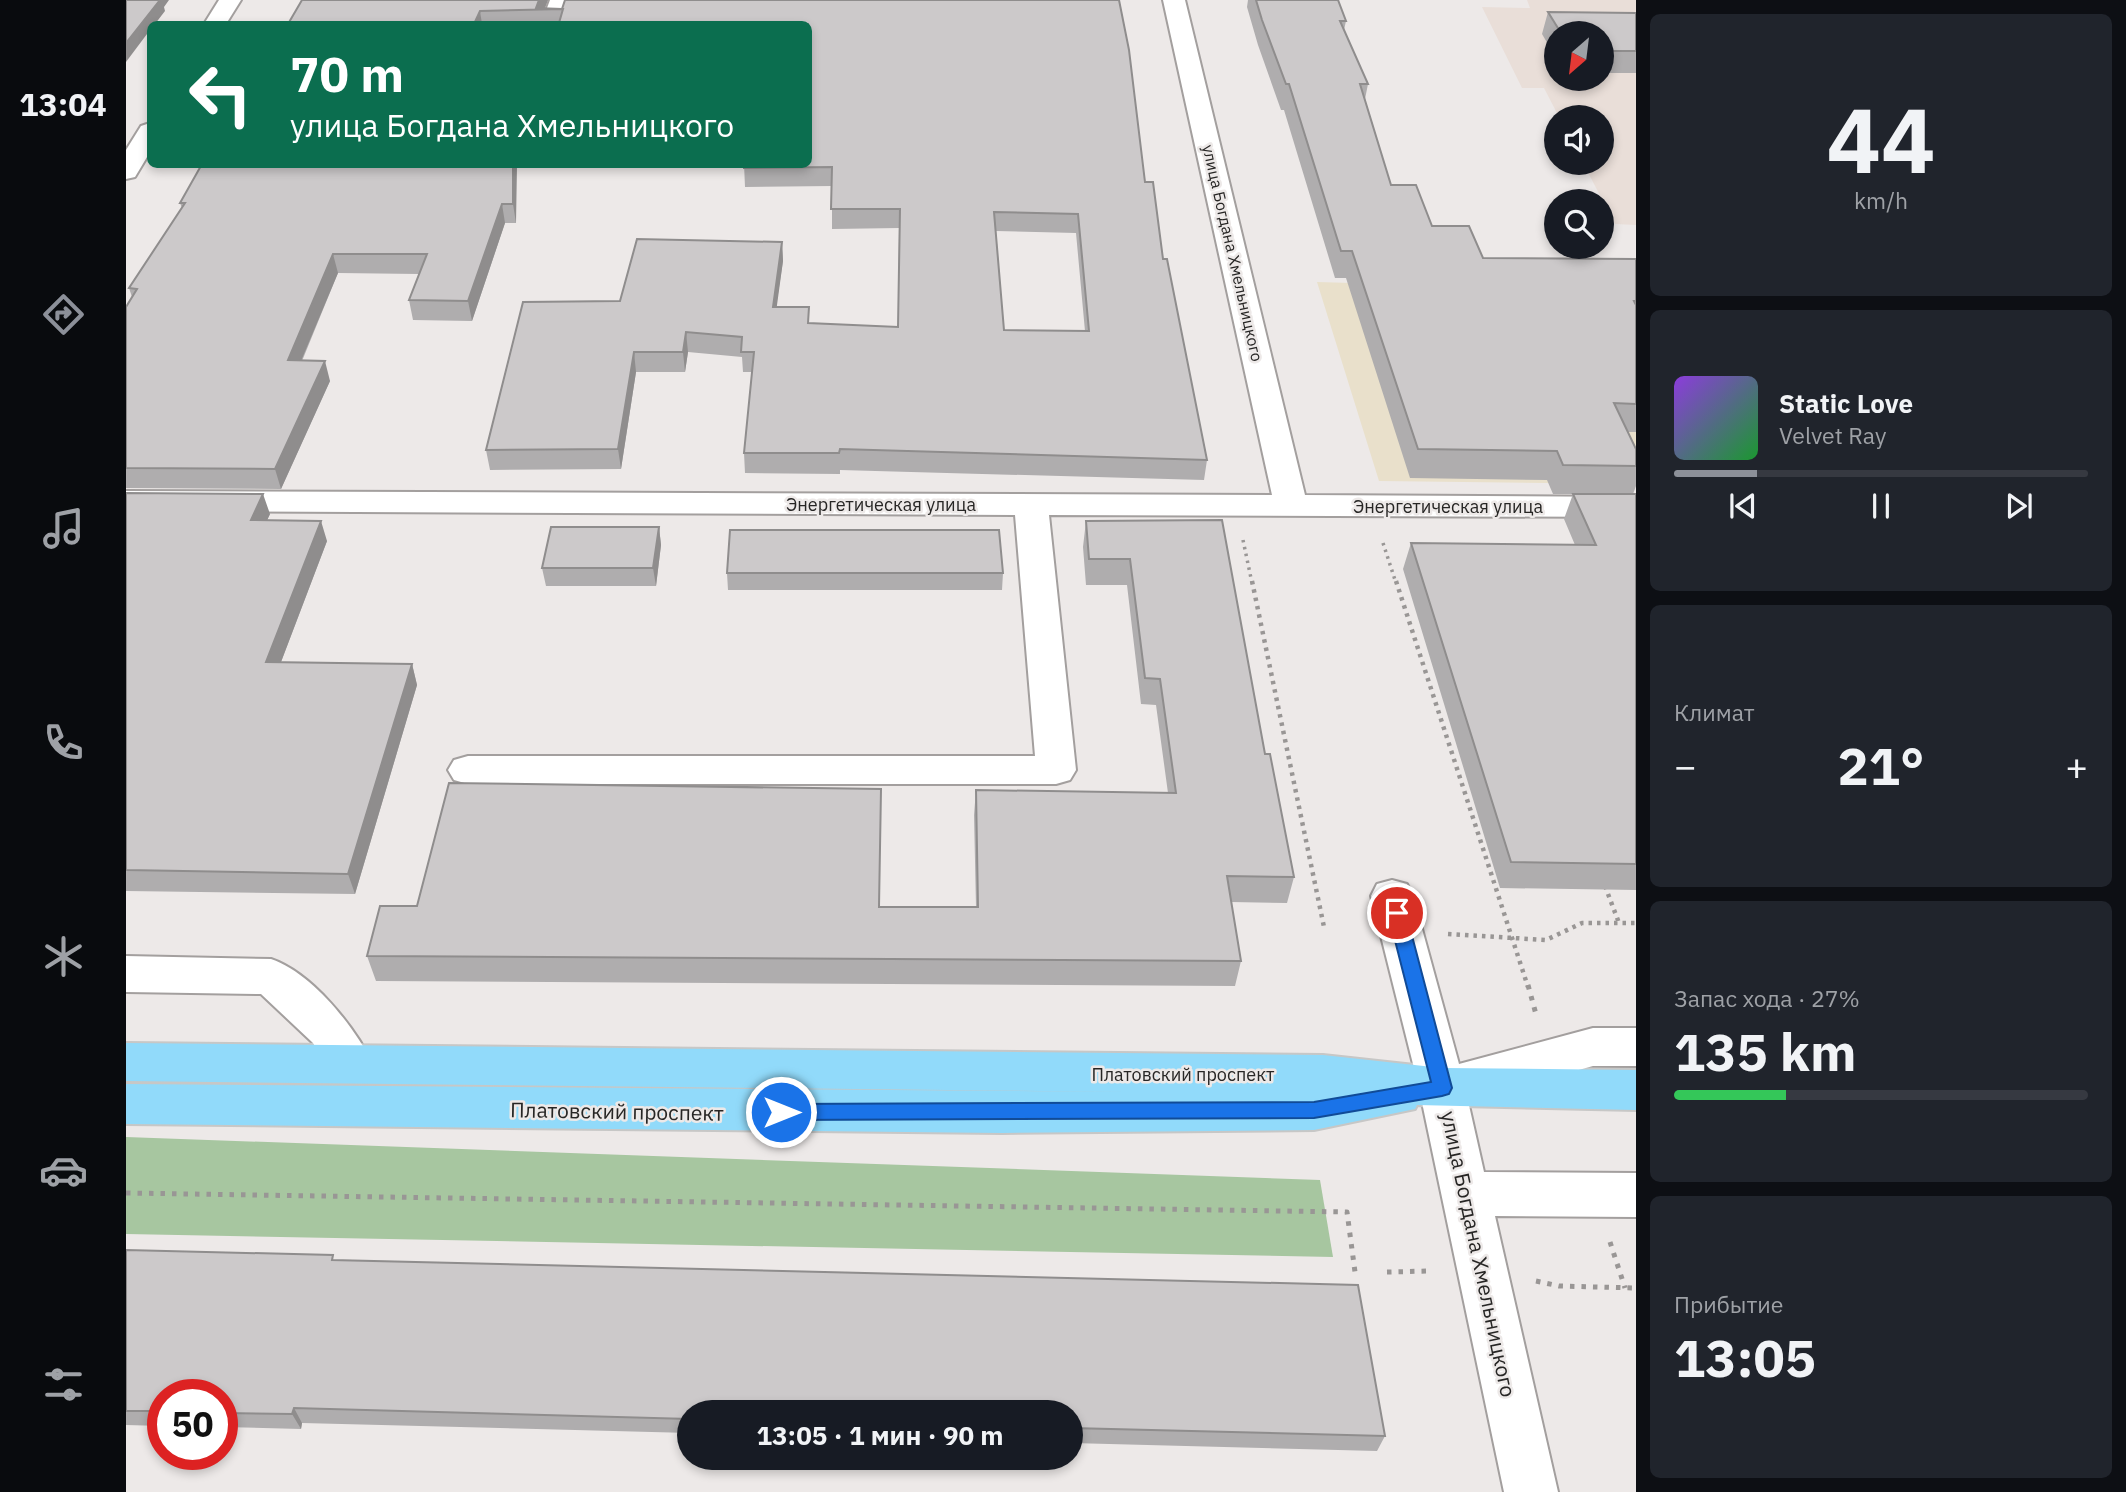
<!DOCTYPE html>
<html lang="ru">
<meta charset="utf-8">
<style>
body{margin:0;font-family:"IBM Plex Sans",sans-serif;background:#20242c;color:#f1f3f6;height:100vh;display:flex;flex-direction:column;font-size:26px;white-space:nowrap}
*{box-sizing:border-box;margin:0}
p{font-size:23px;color:#9ea1a6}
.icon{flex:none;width:38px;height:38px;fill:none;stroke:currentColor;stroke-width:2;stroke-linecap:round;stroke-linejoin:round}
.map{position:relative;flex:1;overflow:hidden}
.panel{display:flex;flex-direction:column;gap:14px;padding:14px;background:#0d0f14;width:490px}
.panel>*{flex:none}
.guide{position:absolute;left:21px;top:21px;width:665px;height:147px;border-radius:10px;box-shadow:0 4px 10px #0003;background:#0b6e4f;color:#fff;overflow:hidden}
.needle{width:46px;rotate:208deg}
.tools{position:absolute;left:1418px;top:21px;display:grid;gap:14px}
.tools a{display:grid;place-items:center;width:70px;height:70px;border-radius:50%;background:#171b24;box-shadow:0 4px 10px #0003;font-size:35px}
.speed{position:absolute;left:21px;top:1379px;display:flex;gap:14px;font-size:35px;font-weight:700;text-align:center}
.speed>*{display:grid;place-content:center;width:91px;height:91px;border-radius:50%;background:#171b24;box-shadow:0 4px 10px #0003;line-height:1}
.speed .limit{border:10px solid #d22;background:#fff;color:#111}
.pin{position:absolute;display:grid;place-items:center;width:60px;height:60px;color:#fff;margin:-30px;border:4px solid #fff;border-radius:50%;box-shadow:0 2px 7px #0007}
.me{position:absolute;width:77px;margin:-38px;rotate:90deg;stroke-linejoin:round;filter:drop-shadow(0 0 5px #0008)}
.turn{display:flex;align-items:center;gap:24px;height:147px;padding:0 28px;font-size:32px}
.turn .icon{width:91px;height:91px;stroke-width:2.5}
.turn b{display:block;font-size:49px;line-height:60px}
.big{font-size:52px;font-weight:800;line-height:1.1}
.panel .tile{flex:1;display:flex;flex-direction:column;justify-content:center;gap:10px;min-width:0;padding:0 24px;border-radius:10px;background:#20242c}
.panel .dial{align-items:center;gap:0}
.dial b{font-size:91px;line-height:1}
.song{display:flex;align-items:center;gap:21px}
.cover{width:84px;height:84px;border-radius:10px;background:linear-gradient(135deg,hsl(270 70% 55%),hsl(130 70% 35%))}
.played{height:7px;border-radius:4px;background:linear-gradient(90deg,#8c9099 20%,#363941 20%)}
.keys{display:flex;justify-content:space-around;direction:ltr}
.heat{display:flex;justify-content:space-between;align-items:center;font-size:38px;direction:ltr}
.charge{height:10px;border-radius:5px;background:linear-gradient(90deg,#34c759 27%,#363941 0)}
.trip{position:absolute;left:551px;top:1400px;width:406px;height:70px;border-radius:35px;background:#171b24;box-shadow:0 4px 10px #0003;font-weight:800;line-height:70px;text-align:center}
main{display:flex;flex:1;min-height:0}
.tabs{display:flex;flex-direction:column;width:126px;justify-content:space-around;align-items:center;background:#090b0e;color:#9ea1a6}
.tabs .icon{width:49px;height:49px}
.tabs .active{color:#8c9099}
.tabs b{font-size:32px;color:#f1f3f6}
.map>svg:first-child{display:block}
</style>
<main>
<nav class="tabs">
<b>13:04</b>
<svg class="icon active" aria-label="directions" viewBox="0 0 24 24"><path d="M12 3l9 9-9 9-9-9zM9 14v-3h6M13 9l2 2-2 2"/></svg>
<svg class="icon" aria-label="music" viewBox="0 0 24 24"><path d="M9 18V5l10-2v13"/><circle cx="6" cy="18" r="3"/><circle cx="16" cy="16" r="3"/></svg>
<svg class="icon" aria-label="phone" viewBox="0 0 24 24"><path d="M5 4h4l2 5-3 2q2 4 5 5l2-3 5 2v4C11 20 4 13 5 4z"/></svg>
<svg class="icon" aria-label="climate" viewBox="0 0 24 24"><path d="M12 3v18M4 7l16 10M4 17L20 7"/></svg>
<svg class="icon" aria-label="car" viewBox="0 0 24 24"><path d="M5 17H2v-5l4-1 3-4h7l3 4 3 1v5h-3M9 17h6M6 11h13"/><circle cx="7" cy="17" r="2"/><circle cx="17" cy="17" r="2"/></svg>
<svg class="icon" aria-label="filters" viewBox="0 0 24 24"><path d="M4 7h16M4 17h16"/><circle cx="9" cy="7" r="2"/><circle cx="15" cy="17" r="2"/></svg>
</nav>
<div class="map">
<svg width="1510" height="1492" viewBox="0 0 1510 1492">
<rect width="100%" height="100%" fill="#ede9e8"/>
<path fill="#e9e0cb" d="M1191 282 1296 285 1478 432H1510V484L1253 481Z"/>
<path fill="#e9ded8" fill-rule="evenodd" d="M1401 0H1510V225L1489 224 1457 163H1475V117H1433L1418 88H1396L1356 7 1404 8ZM1430 33H1475V79H1430Z"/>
<path fill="#a7c6a0" d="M0 1137 1194 1180 1207 1257 0 1234Z"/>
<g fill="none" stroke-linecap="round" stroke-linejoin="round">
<defs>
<path id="minor" d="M93 0H115L100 24H78Z
M424 0H446L437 24H415Z
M1037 0H1059L1179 495 1510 497V517L923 515 950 770 944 780 930 784H342L328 780 322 770 328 760 342 756H909L889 515 0 511V491L1146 495Z
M24 123V152L9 177 0 179V150L15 126Z
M1266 880 1281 884 1287 896 1333 1064 1467 1028H1510V1066H1467L1342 1101 1358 1172 1510 1173V1217L1369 1216 1432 1492H1378L1293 1088 1245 896 1251 884Z
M0 956 145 959C186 973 228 1026 247 1064L240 1078 224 1083 208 1078 187 1043 135 994 0 992Z"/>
<path id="major" d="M0 1043 1197 1055 1316 1068 1510 1070V1110L1291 1105 1289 1109 1188 1130 876 1133 0 1124V1084L1013 1092 0 1081Z"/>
</defs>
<use href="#minor" stroke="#a39f9e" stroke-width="4"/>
<use href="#major" stroke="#c7c7c6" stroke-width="4"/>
<path stroke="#999695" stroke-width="3.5" stroke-dasharray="2.5 4.5" stroke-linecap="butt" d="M1117 540 1126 583
M1257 543 1270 583"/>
<path stroke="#999695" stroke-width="4.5" stroke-dasharray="3.5 5" stroke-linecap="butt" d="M1126 581 1198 927
M1270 581 1402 987
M1479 886 1493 923
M1322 934 1420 940 1456 923H1510"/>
<path stroke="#999695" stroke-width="5" stroke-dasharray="4.5 7" stroke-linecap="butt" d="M1402 985 1411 1018
M0 1193 1221 1212 1229 1272
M1484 1242 1499 1288
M1261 1272 1304 1271
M1410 1281 1433 1286 1510 1288"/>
<use href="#minor" fill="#fff" fill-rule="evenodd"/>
<use href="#major" fill="#91dafa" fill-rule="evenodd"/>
</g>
<path fill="#afadae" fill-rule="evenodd" d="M176 0H422L419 8 436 9 439 0H993L1003 50 1019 182H1027L1037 259H1041L1081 460 1078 480 714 470V474L619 473 618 453 626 372H617L616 357 562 352 559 372H510L495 469 364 470 360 450 397 302 494 301 511 239 656 242 657 261 650 307H683V323L772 327 773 228 706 229V186L619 187 618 164H682V24H162ZM870 231 950 233 959 331 878 330Z
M1122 0H1212L1220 21 1218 30 1242 84 1239 99 1265 185 1306 226 1357 258 1510 259V432H1502L1510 449V486L1507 494H1510V890L1374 888 1277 569 1285 543 1449 545 1438 519 1447 494H1427L1421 480 1284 478 1220 278H1209L1158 110H1155L1132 45 1121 7Z
M1422 12 1510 13V73H1475V33H1430V58L1416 34Z
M76 164H390V223H379L346 321 287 320 283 300 293 274 212 273 176 361 204 381 155 489 0 488V307L6 297 3 288 56 208 54 203Z
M0 493 144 514 141 520 201 541 155 662 286 664 291 685 229 894 0 891Z
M1096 520 1139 754 1168 877 1161 903 1105 902 1115 961 1109 986 250 981 241 956 753 907H850L848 815 850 790 1042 793 1030 705 1015 704 1001 585H960L957 547 960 521Z
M533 527 535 545 530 586H420L416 568Z
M601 573H877L876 590H602Z
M0 1250 210 1260 1259 1436 1251 1451 945 1443V1412H564V1433L176 1423 175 1429 96 1427V1395H37V1426L0 1425Z"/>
<path fill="#8f8d8d" d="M32 0H43L38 7 39 11 29 24H24V30L0 62V43Z
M413 0H422L418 10 410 8Z
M354 11 356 24H348Z
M387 164H390L391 166 390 223 387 204Z
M376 204 379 223 346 321 342 301Z
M656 242 657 261 648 327 647 307Z
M207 254 212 273 167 380 162 360Z
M560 332 562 352 559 372 557 352Z
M508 352 510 372 495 469 492 449Z
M199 361 204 381 155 489 149 469Z
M137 494 144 514 132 540 125 520Z
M195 521 201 541 147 683 140 662Z
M533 527 535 545 530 586 527 568Z
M286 664 291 685 229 894 222 874Z
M168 1408 176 1423 175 1429 166 1414Z"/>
<path fill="#ccc9ca" stroke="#8f8d8d" stroke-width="2" fill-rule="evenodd" d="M0 0H34L0 43Z
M176 0H413L410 8 436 9 439 0H993L1003 50 1019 182H1027L1037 259H1041L1081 460 714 449 713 453H618L628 352H615L616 337 560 332 557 352H508L492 449 360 450 397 302 494 301 511 239 656 242 647 307H683L682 323 772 327 774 209H705L706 167 618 168V164H682V24H457L458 23H433L437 9 354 11 348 24H162ZM868 212 952 214 963 331 878 330Z
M1130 0H1212L1220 21H1214L1242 84H1234L1265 185H1290L1306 226H1343L1357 258 1510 259V301H1508L1510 305V404L1488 403 1510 449V466L1437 465 1431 451 1292 449 1226 251H1215L1163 84H1160L1136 20Z
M1422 12 1510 13V51H1475V33H1435Z
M76 164H387V204H376L342 301 283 300 301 254H207L162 360 199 361 149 469 0 468V307L11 289 3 288 59 203H54Z
M0 493 137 494 125 520 195 521 140 662 286 664 222 874 0 870Z
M1447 494H1510V864L1385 862 1285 543 1470 545Z
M1096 520 1139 754H1144L1168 877 1101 876 1115 961 241 956 254 906H291L323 783 755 789 753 907H852L850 790 1050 793 1034 679 1019 678 1004 559H963L960 521Z
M425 527H533L527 568H416Z
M604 530H873L877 573H601Z
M0 1250 207 1255 206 1260 1232 1285 1259 1436 945 1428V1412H564V1419L168 1408 166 1414 96 1413V1395H37V1411H0Z"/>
<path fill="#1a73e8" stroke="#114b97" stroke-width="2" d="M1271 906 1280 913 1326 1088 1323 1094 1316 1096 1188 1118 655 1120 648 1118 646 1112 648 1106 655 1104 1188 1102 1305 1082 1262 913Z"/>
<g text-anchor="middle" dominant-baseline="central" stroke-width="5" stroke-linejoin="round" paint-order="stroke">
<g font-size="16" fill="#272625" stroke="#ede9e8">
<text transform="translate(1107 253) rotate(77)">улица Богдана Хмельницкого</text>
</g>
<g font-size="18" fill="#272625" stroke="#ede9e8">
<text x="755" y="504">Энергетическая улица</text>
<text x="1322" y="506">Энергетическая улица</text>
<text x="1057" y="1074">Платовский проспект</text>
</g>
<g font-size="21" fill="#272625" stroke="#ede9e8">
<text transform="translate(491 1111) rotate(1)">Платовский проспект</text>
<text transform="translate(1353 1254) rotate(78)">улица Богдана Хмельницкого</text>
</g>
</g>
</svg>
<div class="tools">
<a><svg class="needle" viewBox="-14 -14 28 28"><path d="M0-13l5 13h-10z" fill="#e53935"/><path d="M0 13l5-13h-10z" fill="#9ea1a6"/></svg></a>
<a><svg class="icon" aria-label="sound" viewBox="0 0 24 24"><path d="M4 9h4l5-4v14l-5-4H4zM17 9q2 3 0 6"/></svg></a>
<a><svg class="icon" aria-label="search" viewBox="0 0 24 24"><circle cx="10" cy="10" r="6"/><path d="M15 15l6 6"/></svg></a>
</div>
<div class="speed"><div class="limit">50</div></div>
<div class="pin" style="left:1271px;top:913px;background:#d93025"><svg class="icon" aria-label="arrive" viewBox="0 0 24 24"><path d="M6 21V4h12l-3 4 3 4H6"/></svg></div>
<svg class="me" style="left:655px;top:1112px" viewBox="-20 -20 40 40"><circle r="17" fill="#1a73e8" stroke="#fff" stroke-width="3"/><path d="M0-11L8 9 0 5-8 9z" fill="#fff"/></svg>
<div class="trip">13:05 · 1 мин · 90 m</div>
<div class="guide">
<div class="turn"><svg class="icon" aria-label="left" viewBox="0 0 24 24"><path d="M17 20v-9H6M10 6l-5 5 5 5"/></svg><div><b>70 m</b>улица Богдана Хмельницкого</div></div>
</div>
</div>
<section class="panel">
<div class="tile dial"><b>44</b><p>km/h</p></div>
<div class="tile">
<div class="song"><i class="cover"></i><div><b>Static Love</b><p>Velvet Ray</p></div></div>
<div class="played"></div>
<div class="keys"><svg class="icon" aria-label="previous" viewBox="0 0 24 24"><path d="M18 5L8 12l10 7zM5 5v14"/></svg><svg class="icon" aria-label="pause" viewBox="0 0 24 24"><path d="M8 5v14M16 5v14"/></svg><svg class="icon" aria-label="next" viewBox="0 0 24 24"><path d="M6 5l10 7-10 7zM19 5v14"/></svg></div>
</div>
<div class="tile"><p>Климат</p>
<div class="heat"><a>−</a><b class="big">21°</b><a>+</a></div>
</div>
<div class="tile"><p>Запас хода · 27%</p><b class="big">135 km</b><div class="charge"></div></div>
<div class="tile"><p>Прибытие</p><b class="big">13:05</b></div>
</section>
</main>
